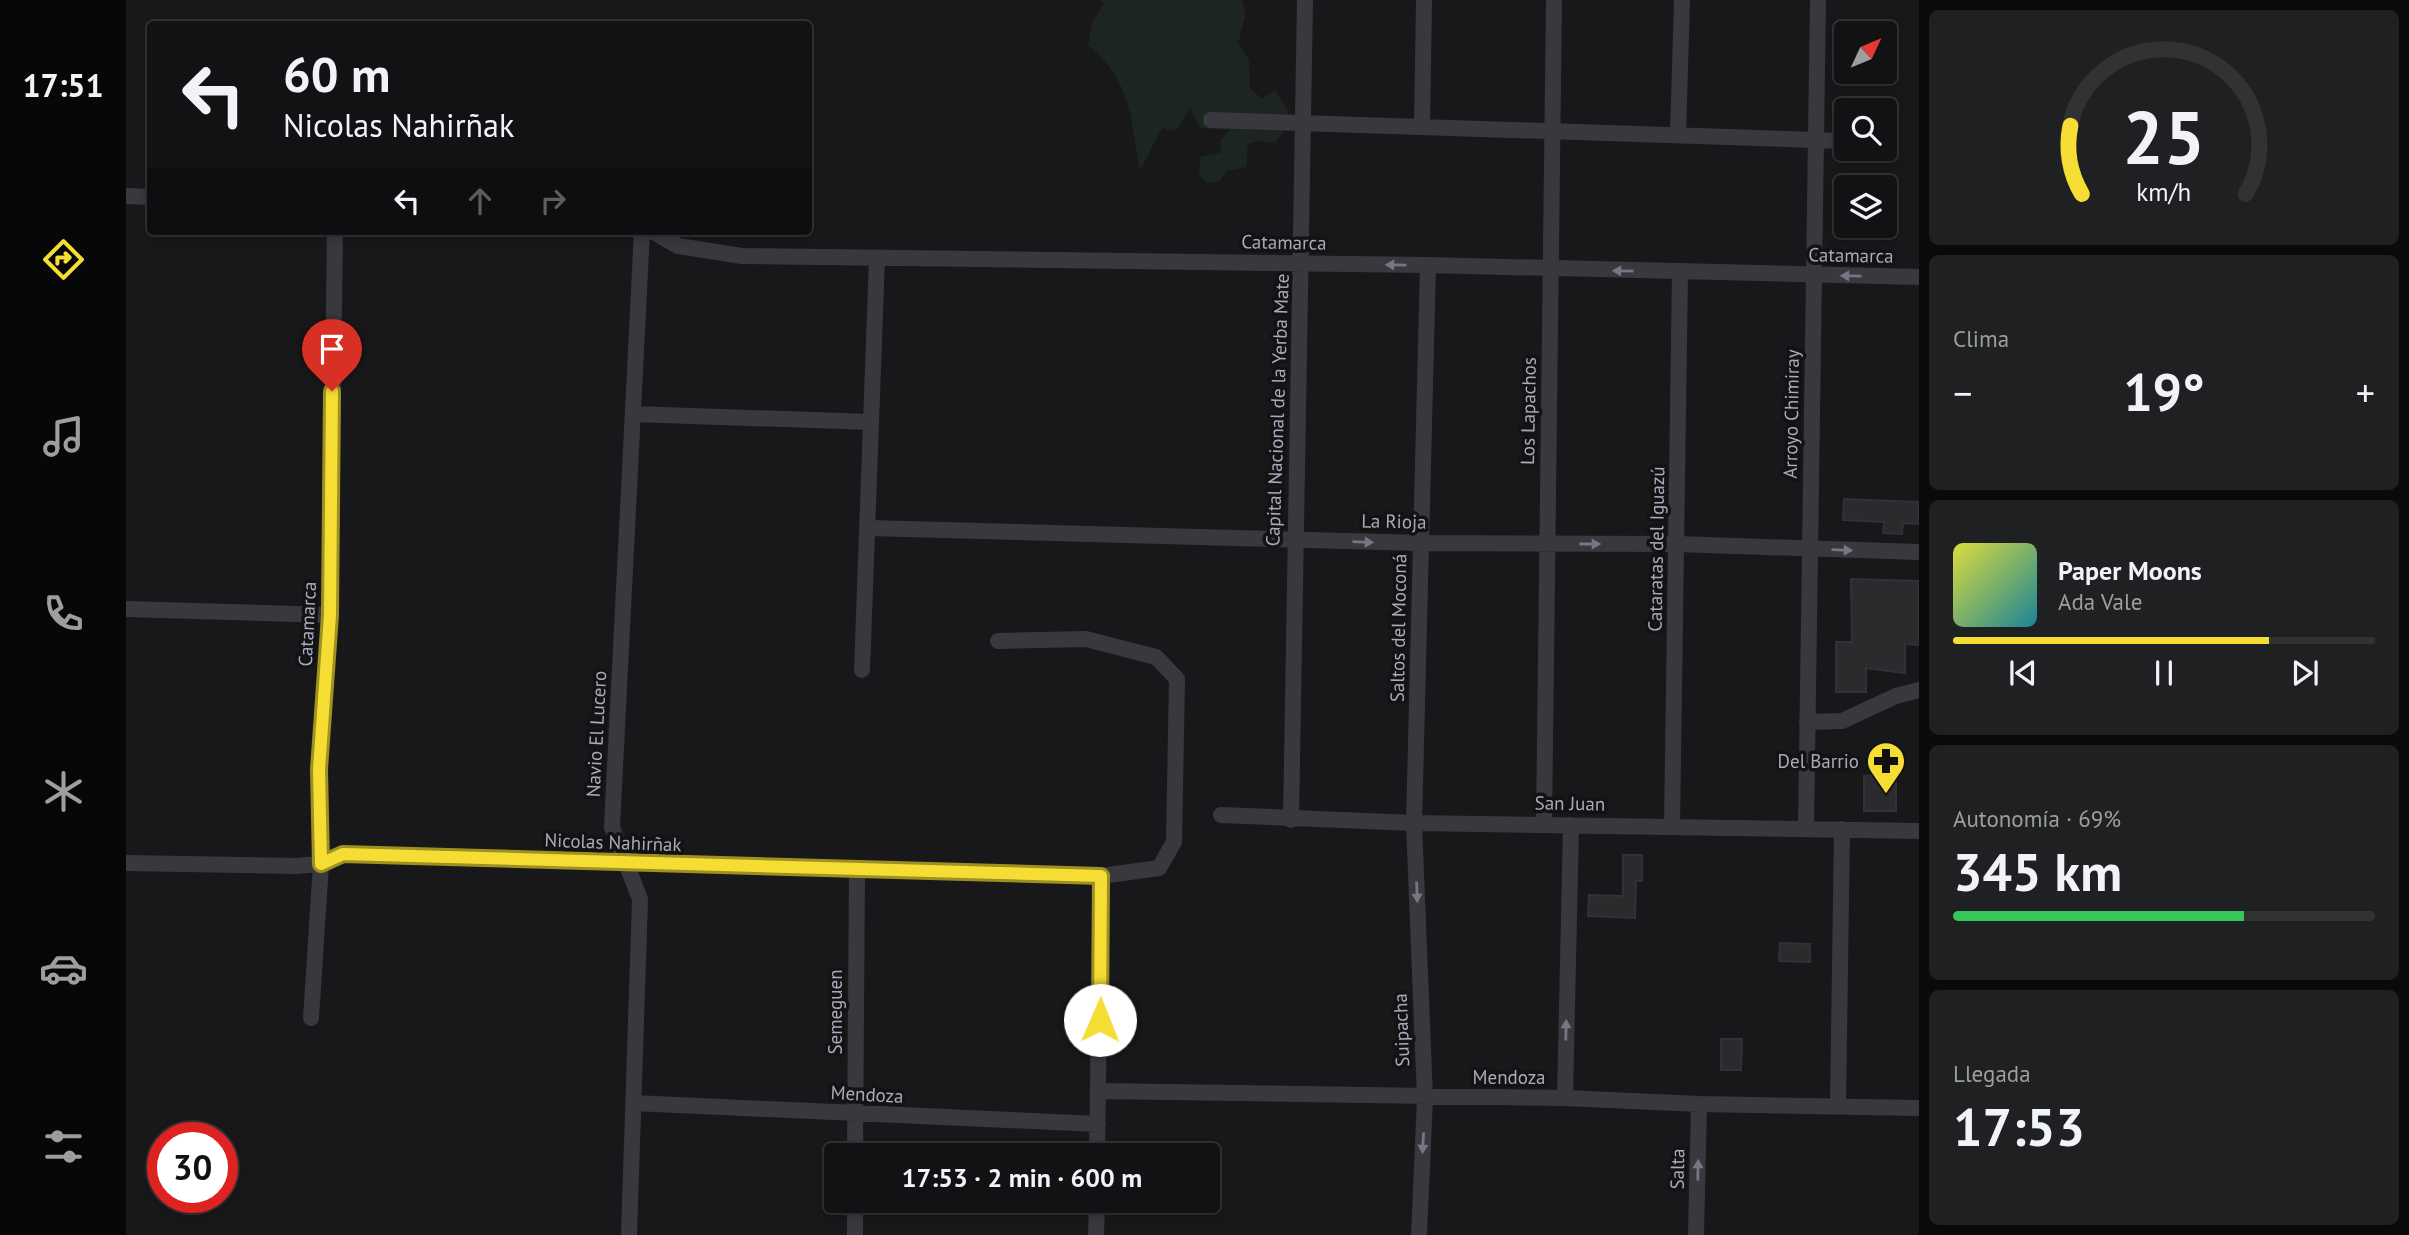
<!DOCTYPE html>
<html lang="es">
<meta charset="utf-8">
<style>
body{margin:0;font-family:"PT Sans",sans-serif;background:#1f2022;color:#f1f3f6;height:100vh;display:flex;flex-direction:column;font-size:26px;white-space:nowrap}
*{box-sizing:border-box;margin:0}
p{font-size:23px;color:#9c9ea0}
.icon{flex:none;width:38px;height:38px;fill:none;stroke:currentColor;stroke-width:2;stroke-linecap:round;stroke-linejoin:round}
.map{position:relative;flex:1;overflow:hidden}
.sheet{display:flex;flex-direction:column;gap:10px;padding:10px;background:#0a0a0b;width:490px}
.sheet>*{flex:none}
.banner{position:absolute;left:21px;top:21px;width:665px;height:214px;border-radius:7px;box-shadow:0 4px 10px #0003,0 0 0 2px #313234;background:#121214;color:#f1f3f6;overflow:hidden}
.needle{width:46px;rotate:46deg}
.tools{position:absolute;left:1708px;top:21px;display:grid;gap:14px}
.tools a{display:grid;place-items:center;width:63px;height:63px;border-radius:7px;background:#121214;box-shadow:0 4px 10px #0003,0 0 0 2px #313234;font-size:35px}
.speed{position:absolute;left:21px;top:1122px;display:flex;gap:14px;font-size:35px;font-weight:700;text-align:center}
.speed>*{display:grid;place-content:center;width:91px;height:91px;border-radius:50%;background:#121214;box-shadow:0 4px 10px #0003,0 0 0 2px #313234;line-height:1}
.speed .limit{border:10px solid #d22;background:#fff;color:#111}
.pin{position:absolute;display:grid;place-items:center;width:60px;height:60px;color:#fff;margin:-72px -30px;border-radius:50% 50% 50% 0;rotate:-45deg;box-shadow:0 0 7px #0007}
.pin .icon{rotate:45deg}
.me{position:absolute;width:77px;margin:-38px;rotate:1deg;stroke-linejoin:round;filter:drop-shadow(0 0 5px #0008)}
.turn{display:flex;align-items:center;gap:24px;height:147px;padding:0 21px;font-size:32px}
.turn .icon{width:91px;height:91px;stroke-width:2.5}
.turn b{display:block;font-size:49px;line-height:60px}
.lanes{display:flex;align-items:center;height:66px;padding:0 21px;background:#0003;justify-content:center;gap:35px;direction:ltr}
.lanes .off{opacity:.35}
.big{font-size:52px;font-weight:600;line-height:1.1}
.sheet .widget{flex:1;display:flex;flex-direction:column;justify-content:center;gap:10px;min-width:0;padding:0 24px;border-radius:10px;background:#1f2022}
.sheet .dial{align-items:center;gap:0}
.dial svg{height:182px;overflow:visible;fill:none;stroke:#313234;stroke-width:7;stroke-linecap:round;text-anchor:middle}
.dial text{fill:#f1f3f6;stroke:none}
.song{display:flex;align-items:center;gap:21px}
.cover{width:84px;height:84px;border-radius:10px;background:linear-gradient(135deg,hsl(60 70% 55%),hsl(190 70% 35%))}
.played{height:7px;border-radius:4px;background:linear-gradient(90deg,#f5dd34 75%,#313234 75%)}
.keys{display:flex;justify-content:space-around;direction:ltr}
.heat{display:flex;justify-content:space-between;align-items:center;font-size:38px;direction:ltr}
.charge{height:10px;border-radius:5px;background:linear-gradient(90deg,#34c759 69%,#313234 0)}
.trip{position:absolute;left:698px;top:1143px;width:396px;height:70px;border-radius:7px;background:#121214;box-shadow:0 4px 10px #0003,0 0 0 2px #313234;font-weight:600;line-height:70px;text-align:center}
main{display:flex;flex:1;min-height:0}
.tabs{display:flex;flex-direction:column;width:126px;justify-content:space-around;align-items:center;background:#070708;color:#9c9ea0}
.tabs .icon{width:49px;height:49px}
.tabs .current{color:#f5dd34}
.tabs b{font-size:32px;color:#f1f3f6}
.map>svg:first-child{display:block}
</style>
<main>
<nav class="tabs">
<b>17:51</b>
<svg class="icon current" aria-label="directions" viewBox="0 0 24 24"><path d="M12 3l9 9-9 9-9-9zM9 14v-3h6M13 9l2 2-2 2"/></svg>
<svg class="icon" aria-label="music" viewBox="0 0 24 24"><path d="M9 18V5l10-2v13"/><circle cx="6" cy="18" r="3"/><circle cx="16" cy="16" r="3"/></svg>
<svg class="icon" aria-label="phone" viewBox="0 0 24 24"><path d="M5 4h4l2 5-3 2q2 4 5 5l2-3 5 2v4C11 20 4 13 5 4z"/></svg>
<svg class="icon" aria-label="climate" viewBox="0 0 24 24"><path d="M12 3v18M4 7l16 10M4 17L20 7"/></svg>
<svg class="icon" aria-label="car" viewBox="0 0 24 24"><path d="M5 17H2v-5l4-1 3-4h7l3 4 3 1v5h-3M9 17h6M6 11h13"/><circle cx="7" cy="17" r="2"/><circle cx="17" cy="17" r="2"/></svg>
<svg class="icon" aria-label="filters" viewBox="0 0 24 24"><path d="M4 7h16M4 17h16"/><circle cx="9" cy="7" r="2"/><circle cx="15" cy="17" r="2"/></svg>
</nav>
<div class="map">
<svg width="1793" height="1235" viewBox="0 0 1793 1235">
<rect width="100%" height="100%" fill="#18181a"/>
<path fill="#1d2520" d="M974 0H1116L1120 14 1112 43 1123 60 1124 88 1136 99 1149 90 1162 111 1156 134 1149 143 1132 141 1122 144 1120 167 1101 171 1094 181 1081 183 1073 175 1075 157 1096 152 1094 140 1105 130 1074 128 1064 107 1050 131 1036 128 1014 171C1004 117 1007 84 962 45L966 22 978 4Z"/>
<path fill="#2b2b2e" stroke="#323236" stroke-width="2" d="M1718 499 1793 502V524L1777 523 1776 534 1757 533 1758 522 1717 520Z
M1725 579 1793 581V645L1779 644V673L1740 668V692H1710V642H1726Z
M1758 762H1770V811H1738V776L1758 775Z
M1497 855H1516V881H1510L1509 918 1462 916 1463 895 1497 896Z
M1654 943 1684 944V962L1653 961Z
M1595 1039H1616L1615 1070H1595Z"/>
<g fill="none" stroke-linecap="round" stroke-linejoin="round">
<path stroke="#39383f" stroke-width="16" d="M1085 120 1720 141
M1296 127 1298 0
M1552 135 1556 0
M1759 142H1765
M0 196 24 197
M526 231 552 246 616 256 1302 265 1793 277
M507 414 745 422
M742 528 1295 543 1551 544 1793 552
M0 609 204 615
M736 670 751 258
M1681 722 1716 721 1770 696 1793 690
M1095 815 1288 823 1793 831
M1165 820 1179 0
M1418 824 1428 0
M1546 826 1554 272
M1680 828 1692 0
M0 863 170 866 195 864 217 854 975 876 1033 868 1048 842 1051 679 1030 657 960 639 872 641
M185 1018 195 864 193 769 204 615 209 231
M972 1091 1439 1098 1573 1104 1793 1108
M1439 1098 1445 825
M508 1103 972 1124
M1712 1105 1716 829
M729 1155 731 870
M971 1155 975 876
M503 1235 514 899 486 827 516 231
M729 1235V1200
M970 1235 971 1200
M1293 1235 1299 1098 1288 823 1302 265
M1570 1235 1573 1104"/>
</g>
<defs><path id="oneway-solid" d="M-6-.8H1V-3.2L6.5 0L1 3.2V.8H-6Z" transform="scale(1.75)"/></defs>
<g fill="#777783">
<use href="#oneway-solid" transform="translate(1270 265) rotate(-179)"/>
<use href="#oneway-solid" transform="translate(1497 271) rotate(-179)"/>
<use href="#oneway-solid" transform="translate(1725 276) rotate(-179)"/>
<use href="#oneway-solid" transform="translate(1237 542) rotate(2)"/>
<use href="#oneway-solid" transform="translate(1464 544)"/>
<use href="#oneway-solid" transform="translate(1716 550) rotate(2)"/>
<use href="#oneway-solid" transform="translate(1291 892) rotate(88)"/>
<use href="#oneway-solid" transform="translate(1440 1030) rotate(-89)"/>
<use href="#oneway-solid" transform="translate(1297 1143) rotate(93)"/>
<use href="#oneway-solid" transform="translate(1572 1170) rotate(-89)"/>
</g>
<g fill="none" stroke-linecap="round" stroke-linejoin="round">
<defs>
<path id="route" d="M206 391 204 615 193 769 195 864 217 854 975 876 974 1020"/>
</defs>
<use href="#route" stroke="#9f9022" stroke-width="18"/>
<use href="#route" stroke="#f5dd34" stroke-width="12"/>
</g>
<defs>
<symbol id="pharmacy-pin" viewBox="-11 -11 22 30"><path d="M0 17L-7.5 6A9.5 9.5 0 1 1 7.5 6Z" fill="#f5dd34" stroke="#131315"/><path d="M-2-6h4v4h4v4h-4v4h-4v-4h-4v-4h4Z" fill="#111"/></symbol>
</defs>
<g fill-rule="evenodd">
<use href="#pharmacy-pin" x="1738" y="739" width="44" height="60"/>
</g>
<g text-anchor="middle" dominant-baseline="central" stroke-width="7" stroke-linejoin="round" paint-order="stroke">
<g font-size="19" fill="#aaabba" stroke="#131315">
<text transform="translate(1158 242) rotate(1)">Catamarca</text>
<text transform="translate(1725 255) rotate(1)">Catamarca</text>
<text transform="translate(1151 410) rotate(-88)">Capital Nacional de la Yerba Mate</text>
<text transform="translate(1402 411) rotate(-89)">Los Lapachos</text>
<text transform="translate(1665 414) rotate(-89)">Arroyo Chimiray</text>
<text transform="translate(1268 521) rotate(1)">La Rioja</text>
<text transform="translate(1530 549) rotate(-89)">Cataratas del Iguazú</text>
<text transform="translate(181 624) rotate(-87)">Catamarca</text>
<text transform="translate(1272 628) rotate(-89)">Saltos del Moconá</text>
<text transform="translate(470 734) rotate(-87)">Navio El Lucero</text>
<text transform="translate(1444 803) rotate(1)">San Juan</text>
<text transform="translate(487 842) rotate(2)">Nicolas Nahirñak</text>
<text transform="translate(709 1012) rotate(-90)">Semeguen</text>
<text transform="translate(1275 1030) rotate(-92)">Suipacha</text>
<text x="1383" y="1077">Mendoza</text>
<text transform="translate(741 1094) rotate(3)">Mendoza</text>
<text transform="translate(1551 1169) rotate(-89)">Salta</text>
</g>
<g font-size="19" fill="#aaabba" stroke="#131315" text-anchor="end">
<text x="1733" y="761">Del Barrio</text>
</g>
</g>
</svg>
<div class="tools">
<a><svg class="needle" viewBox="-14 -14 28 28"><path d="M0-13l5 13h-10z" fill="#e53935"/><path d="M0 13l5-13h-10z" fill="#9c9ea0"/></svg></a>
<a><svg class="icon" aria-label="search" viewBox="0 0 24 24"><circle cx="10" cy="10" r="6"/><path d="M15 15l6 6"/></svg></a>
<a><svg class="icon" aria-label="layers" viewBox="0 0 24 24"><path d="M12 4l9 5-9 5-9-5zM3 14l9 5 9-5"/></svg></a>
</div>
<div class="speed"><div class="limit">30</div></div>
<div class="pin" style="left:206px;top:391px;background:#d93025"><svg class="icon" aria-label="arrive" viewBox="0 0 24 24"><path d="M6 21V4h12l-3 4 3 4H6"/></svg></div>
<svg class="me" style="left:974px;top:1020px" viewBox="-20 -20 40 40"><circle r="19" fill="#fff"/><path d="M0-13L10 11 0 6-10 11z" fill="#f5dd34"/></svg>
<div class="trip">17:53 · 2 min · 600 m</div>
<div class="banner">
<div class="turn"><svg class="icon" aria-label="left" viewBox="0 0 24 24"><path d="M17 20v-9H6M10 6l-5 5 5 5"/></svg><div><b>60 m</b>Nicolas Nahirñak</div></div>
<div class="lanes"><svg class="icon" aria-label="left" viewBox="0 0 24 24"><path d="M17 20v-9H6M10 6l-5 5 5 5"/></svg><svg class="icon off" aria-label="ahead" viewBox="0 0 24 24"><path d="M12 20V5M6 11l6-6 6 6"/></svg><svg class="icon off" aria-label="right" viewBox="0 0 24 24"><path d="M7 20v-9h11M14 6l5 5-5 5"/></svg></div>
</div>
</div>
<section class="sheet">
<div class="widget dial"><svg viewBox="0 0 100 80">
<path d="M14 69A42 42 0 1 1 86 69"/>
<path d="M14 69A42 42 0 0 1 9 39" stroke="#f5dd34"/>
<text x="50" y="56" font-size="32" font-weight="700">25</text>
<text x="50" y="72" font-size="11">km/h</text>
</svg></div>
<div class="widget"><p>Clima</p>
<div class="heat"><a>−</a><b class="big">19°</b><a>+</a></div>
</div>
<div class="widget">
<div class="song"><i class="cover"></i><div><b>Paper Moons</b><p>Ada Vale</p></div></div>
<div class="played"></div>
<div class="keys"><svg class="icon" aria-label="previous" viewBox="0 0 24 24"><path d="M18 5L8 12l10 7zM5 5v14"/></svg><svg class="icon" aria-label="pause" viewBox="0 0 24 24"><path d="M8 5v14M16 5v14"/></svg><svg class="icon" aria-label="next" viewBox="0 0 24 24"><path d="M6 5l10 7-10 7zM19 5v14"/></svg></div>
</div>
<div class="widget"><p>Autonomía · 69%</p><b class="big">345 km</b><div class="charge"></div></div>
<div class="widget"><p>Llegada</p><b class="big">17:53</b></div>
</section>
</main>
